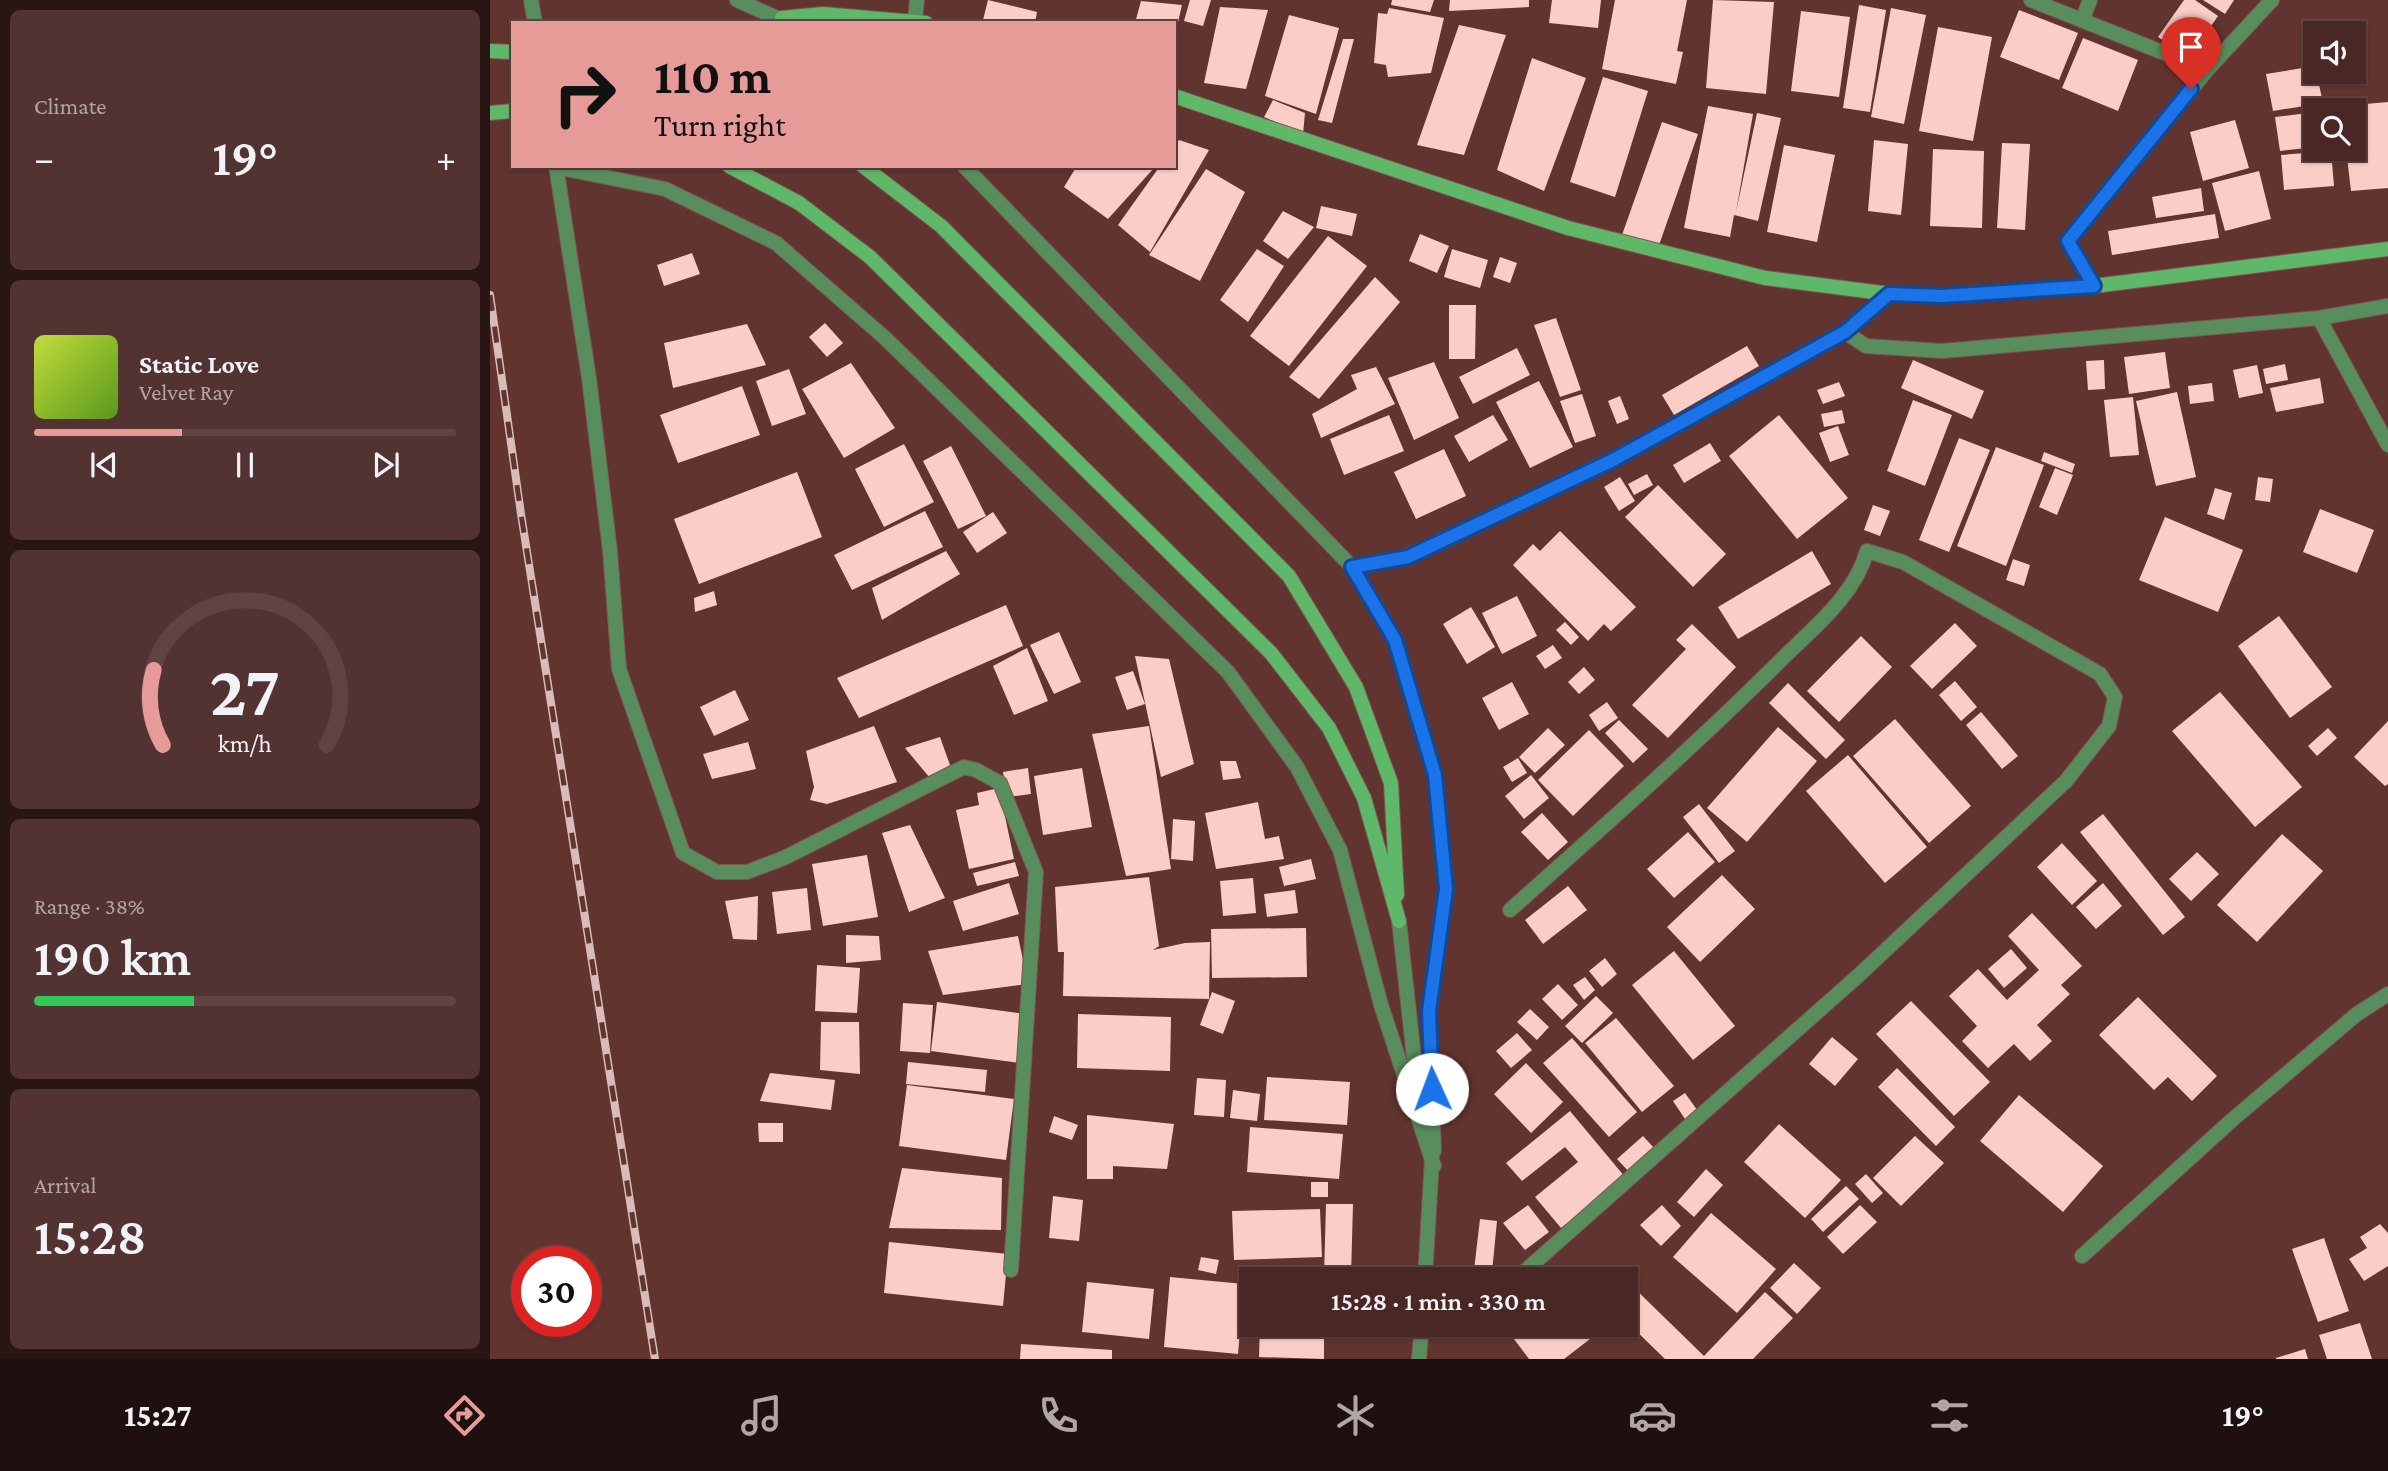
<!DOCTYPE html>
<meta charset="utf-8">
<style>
body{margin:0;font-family:"Crimson Pro",serif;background:#533331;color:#f1f3f6;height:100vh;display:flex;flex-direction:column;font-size:26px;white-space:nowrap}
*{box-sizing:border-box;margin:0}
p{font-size:23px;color:#b1a5a6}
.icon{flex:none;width:38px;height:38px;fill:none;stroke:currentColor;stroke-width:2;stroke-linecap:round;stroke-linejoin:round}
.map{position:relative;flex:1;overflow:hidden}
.side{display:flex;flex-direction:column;gap:10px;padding:10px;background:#281514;width:490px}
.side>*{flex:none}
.guide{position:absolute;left:21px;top:21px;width:665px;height:147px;border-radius:0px;box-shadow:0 2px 5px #0004,0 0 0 2px #614441;background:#e69b98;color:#111;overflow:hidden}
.tools{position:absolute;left:1813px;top:21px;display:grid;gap:14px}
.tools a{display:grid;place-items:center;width:63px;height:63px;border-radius:0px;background:#492724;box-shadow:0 2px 5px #0004,0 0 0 2px #614441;font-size:35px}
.speed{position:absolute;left:21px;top:1246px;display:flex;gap:14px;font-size:35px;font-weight:700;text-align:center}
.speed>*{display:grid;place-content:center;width:91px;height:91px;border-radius:50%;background:#492724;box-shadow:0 2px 5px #0004,0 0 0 2px #614441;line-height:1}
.speed .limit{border:10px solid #d22;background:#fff;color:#111}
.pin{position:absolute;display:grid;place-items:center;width:60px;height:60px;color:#fff;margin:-72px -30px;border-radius:50% 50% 50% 0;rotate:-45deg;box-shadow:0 0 7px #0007}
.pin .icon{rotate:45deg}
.me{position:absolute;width:77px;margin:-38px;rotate:358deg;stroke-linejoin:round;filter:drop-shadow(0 0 5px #0008)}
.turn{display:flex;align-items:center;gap:24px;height:147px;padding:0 28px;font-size:32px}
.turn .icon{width:91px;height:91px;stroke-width:2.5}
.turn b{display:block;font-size:49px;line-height:60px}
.big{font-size:52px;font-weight:600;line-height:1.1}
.side .widget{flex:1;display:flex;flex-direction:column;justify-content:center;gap:10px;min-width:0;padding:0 24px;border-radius:10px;background:#533331}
.side .dial{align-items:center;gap:0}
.dial svg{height:182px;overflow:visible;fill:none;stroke:#614441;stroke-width:7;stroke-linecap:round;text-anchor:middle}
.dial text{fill:#f1f3f6;stroke:none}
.song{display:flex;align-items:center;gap:21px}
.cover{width:84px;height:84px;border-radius:10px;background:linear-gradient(135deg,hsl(70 70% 55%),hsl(90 70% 35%))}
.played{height:7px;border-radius:4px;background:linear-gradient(90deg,#e69b98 35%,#614441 35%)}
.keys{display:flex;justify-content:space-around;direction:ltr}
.heat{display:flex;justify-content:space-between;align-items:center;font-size:38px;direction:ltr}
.charge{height:10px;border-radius:5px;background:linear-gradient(90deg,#34c759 38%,#614441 0)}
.trip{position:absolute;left:749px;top:1267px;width:399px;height:70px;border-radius:0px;background:#492724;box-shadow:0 2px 5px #0004,0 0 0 2px #614441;font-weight:600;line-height:70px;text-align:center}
.tab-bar{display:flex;height:112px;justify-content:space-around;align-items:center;background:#1d100e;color:#b1a5a6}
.tab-bar .icon{width:49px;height:49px}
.tab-bar .active{color:#e69b98}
.tab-bar b{font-size:32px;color:#f1f3f6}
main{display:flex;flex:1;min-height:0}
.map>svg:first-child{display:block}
</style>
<main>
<section class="side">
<div class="widget"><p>Climate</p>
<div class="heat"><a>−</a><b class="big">19°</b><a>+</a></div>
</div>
<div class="widget">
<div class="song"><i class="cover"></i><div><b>Static Love</b><p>Velvet Ray</p></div></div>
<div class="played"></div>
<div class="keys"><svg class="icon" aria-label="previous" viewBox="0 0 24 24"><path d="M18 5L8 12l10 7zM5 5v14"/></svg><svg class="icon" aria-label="pause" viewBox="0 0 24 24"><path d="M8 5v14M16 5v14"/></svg><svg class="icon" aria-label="next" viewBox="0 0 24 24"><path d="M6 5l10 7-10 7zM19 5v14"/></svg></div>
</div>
<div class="widget dial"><svg viewBox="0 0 100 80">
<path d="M14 69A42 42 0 1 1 86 69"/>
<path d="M14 69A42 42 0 0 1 10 36" stroke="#e69b98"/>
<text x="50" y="56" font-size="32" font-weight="700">27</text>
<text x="50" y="72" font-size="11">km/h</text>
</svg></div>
<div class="widget"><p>Range · 38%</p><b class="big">190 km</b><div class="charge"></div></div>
<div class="widget"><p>Arrival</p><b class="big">15:28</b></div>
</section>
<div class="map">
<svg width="1898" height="1359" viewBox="0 0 1898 1359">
<rect width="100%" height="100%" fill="#613430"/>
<path fill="#fbcdc7" d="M498 0 547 12 545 23 493 20Z
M700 0H721L713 26 694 21Z
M902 0H944L940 12 901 5Z
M960 0H1039V7L959 11Z
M1062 0H1111L1108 28 1059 23Z
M1125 0H1197L1187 51 1193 52 1186 84 1112 69Z
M1223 0 1284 2 1276 94 1216 88Z
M1694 0H1705L1728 16 1699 58 1668 37Z
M1713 0H1744L1735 14Z
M651 1 692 5 685 35 684 23H645Z
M1369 5 1396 10 1380 112 1353 108Z
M730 7 778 10 756 89 714 83Z
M899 8 954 18 941 73 898 77 896 65 884 63 888 13 897 14Z
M1401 8 1436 15 1414 124 1381 117Z
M1529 10 1588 33 1569 80 1510 57Z
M1311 11 1360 17 1349 97 1301 91Z
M799 15 849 28 826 114 775 96Z
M969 25 1016 35 974 155 927 145Z
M1448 27 1502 37 1483 141 1429 131Z
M1593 38 1648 60 1628 111 1572 88Z
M853 39H864L842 123 828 120Z
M1042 58 1096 78 1054 191 1007 170Z
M1825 66 1833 103 1783 111 1776 74Z
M1113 77 1158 91 1125 197 1080 182Z
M783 100 815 113 813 134 774 117Z
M1898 102V188L1861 191 1856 149H1864V110H1852V106Z
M1218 106 1263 114 1246 212 1267 113 1291 118 1268 221 1244 215 1240 237 1194 228Z
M1825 112V147L1790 151 1785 117Z
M1745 120 1759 168 1713 181 1700 132Z
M1172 122 1208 134 1168 248 1132 235Z
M689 140 719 150 660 252 628 225 670 166H684V146Z
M1384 140 1418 144 1411 215 1378 211Z
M1512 143 1540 144 1535 230 1507 228Z
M1294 145 1345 155 1327 242 1277 232Z
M1443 149 1494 151 1492 228 1440 226Z
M1841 151 1844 186 1794 190 1791 155Z
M579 166H660L664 168 618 219 574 187 585 169Z
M716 169 755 192 710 281 659 255Z
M1769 171 1781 219 1735 231 1722 183Z
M1711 188 1714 211 1666 218 1662 197Z
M831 206 867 214 862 236 826 228Z
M793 211 824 227 798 259 773 241Z
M1725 214 1729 238 1622 255 1618 231Z
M930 234 959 246 947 273 919 261Z
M838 236 877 266 799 366 760 336Z
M767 249 794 266 758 322 730 300Z
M962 249 998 260 990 288 954 277Z
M202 253 210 274 174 286 167 265Z
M1010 257 1027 263 1020 283 1003 277Z
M885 277 910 302 829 399 799 377Z
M959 305H986L985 359H959Z
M1066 318 1091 390 1070 397 1044 325Z
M335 323 353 343 337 357 319 337Z
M257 324 276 365 183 388 174 343Z
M1257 346 1269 366 1184 415 1172 395Z
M1027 348 1040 375 983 404 969 377Z
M1675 352 1680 388 1639 394 1634 357Z
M1423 360 1494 391 1482 419 1411 388Z
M1614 360 1615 389 1598 390 1596 361Z
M944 362 969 418 924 440 898 378Z
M361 363 405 428 354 458 312 389Z
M1795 364 1798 380 1776 384 1773 369Z
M1767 365 1773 393 1749 398 1743 370Z
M886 367 905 404 831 438 822 414 867 389 861 375Z
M299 369 316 414 282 426 266 381Z
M1830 378 1834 403 1786 412 1780 388Z
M1049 381 1083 447 1040 468 1006 402Z
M1349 382 1355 396 1333 404 1327 390Z
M1722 383 1724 401 1700 404 1698 386Z
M252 386 270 435 188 463 170 415Z
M1687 392 1706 477 1666 486 1646 401Z
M1092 394 1106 436 1085 443 1070 401Z
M1130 396 1139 419 1127 424 1118 401Z
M1643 397 1649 455 1620 457 1614 400Z
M1423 400 1462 415 1435 486 1397 471Z
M1352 410 1355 423 1334 427 1331 414Z
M899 415 914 451 854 475 840 439Z
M1003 415 1018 440 979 462 964 436Z
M1289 415 1358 498 1307 539 1239 456Z
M1348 426 1359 455 1340 462 1329 433Z
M1469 438 1500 450 1459 552 1429 540Z
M1220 443 1231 461 1194 483 1183 465Z
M414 444 444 502 394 527 365 469Z
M461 446 496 516 468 529 433 461Z
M1506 447 1554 465 1516 566 1467 546Z
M954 449 976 496 926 519 904 472Z
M1554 452 1585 464 1582 473 1551 461Z
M1565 468 1583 475 1567 515 1549 507Z
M307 472 332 537 209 584 184 519Z
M1157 474 1163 485 1144 495 1138 484Z
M1130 477 1145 501 1129 511 1114 487Z
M1768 477 1783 479 1780 502 1765 500Z
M1168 485 1236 554 1203 587 1135 517Z
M1725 488 1742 493 1734 520 1717 514Z
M1383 505 1400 511 1390 536 1374 530Z
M1830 509 1884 530 1867 573 1813 552Z
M435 511 453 547 362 590 344 555Z
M503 512 517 533 487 553 473 532Z
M1675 517 1753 550 1728 612 1649 580Z
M1070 531 1146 607 1121 631 1114 624 1098 641 1023 565 1043 544 1050 551Z
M456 551 470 574 392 620 382 588Z
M1322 551 1341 584 1248 639 1228 607Z
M1523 559 1540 565 1534 586 1516 580Z
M224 591 227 605 205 612 204 598Z
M1027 596 1047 636 1012 654 992 613Z
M516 605 533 646 369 718 347 678Z
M981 607 1005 647 977 664 953 624Z
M1789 616 1842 687 1800 718 1748 646Z
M1075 622 1089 637 1081 645 1066 630Z
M1465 623 1487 646 1442 689 1420 666Z
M1202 624 1246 667 1178 738 1142 705 1196 649 1186 640Z
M569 632 591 682 564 694 540 645Z
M1371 636 1402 667 1349 722 1317 691Z
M1063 645 1072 658 1055 669 1046 656Z
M537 648 558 701 524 715 503 666Z
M645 656 679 659 704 764 671 777Z
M1094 667 1105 680 1089 694 1078 682Z
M643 671 655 704 637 710 625 677Z
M1465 681 1487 707 1471 721 1449 695Z
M1022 682 1039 714 1009 730 992 698Z
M1298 683 1355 740 1336 759 1279 703Z
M245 690 259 720 224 736 210 707Z
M1730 692 1812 787 1765 827 1682 731Z
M1117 702 1128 718 1109 731 1099 715Z
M1491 712 1528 756 1512 769 1476 725Z
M1405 719 1481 806 1439 843 1363 756Z
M1129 720 1158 749 1143 763 1115 733Z
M1898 721V784L1895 786 1864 757Z
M384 726 407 782 337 804 320 800 324 787 316 751Z
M659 726 681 869 636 876 602 734Z
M1288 727 1327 761 1257 842 1217 808Z
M1058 728 1075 745 1045 773 1029 757Z
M1838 728 1847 738 1827 756 1818 746Z
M1099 730 1134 766 1083 816 1048 780Z
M450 737 460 765 440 778 415 748Z
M258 742 266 769 222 779 213 754Z
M1358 755 1437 847 1395 883 1316 791Z
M1028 758 1037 773 1022 782 1013 767Z
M730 761H746L751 778 733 780Z
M538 768 541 794 517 797 513 772Z
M592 768 602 827 553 835 544 776Z
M1041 775 1059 798 1034 819 1015 796Z
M509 788 524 859 479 869 466 810 489 805 487 793Z
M768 802 775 839 789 836 794 859 726 869 715 813Z
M1209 804 1245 851 1229 863 1193 817Z
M1052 813 1078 842 1058 860 1031 832Z
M1613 814 1695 917 1673 935 1590 832Z
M683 819 705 821 703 861 681 859Z
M420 825 455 898 419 912 392 833Z
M1198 832 1225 862 1184 898 1157 869Z
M1792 834 1833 871 1767 942 1727 905Z
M1572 843 1607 881 1582 905 1547 867Z
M1707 852 1729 874 1701 901 1679 879Z
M377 855 388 917 333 926 322 864Z
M821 859 826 879 794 886 789 867Z
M525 862 529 876 487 886 483 873Z
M1232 875 1265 909 1210 962 1177 927Z
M659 877 669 946 663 950 695 943 720 942 719 999 573 996 574 952H568L565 887Z
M763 878 766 913 733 916 730 881Z
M519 883 529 914 473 931 463 901Z
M1613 883 1632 906 1606 929 1586 907Z
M1078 886 1097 910 1053 944 1035 920Z
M317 888 321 930 287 934 282 892Z
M805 890 808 913 777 917 774 894Z
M268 896 267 940 243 939 235 901Z
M1542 913 1592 966 1571 985 1580 994 1547 1025 1562 1041 1540 1061 1524 1044 1498 1068 1472 1041 1487 1026 1459 996 1488 969 1517 1000 1549 970 1518 936Z
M816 928 817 977 722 978 721 929Z
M356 935 389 936 391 960 356 963Z
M528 936 538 984 453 995 438 951Z
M1521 949 1537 968 1514 988 1498 969Z
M1184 951 1245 1026 1203 1060 1142 985Z
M1115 958 1127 974 1112 987 1099 971Z
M327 965 370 968 367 1013 325 1011Z
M1095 977 1105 990 1094 1000 1083 985Z
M1068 984 1088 1005 1072 1020 1052 999Z
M722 992 745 1001 733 1034 710 1025Z
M1106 996 1123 1013 1092 1043 1075 1026Z
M1648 997 1727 1076 1702 1101 1678 1077 1664 1090 1609 1035Z
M1421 1001 1500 1082 1464 1116 1386 1034Z
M447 1002 536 1014 530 1063 441 1051Z
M413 1003 443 1005 440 1053 410 1051Z
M1040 1009 1059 1027 1047 1040 1027 1022Z
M588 1014 681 1017 680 1071 587 1068Z
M1126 1018 1184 1086 1152 1112 1095 1043Z
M331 1022H369L370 1074 330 1070Z
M1027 1033 1042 1050 1021 1068 1006 1051Z
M1342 1037 1368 1059 1345 1086 1319 1064Z
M1082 1038 1147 1112 1119 1137 1053 1063Z
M418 1062 497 1070 495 1092 416 1084Z
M1036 1063 1073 1102 1041 1133 1004 1094Z
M1407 1068 1465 1127 1446 1146 1388 1087Z
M280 1073 345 1080 341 1110 270 1101Z
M777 1077 860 1082 857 1125 774 1120Z
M707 1078 736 1080 734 1117 704 1115Z
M417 1085 524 1099 516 1160 409 1146Z
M743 1090 770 1094 767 1121 740 1118Z
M1195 1093 1210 1114 1197 1122 1183 1101Z
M1529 1095 1613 1166 1573 1212 1490 1141Z
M1080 1111 1135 1177 1071 1228 1045 1197 1088 1162 1075 1147 1032 1181 1016 1163Z
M597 1115 684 1124 677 1169 623 1166V1179H597Z
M564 1116 588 1125 582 1140 559 1132Z
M268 1123H293V1142H269Z
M1289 1124 1351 1180 1315 1218 1254 1162Z
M760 1127 853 1134 849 1179 757 1172Z
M1153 1136 1166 1150 1140 1173 1127 1159Z
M1425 1136 1454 1163 1411 1206 1383 1178Z
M412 1168 512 1178 511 1230 399 1228Z
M1216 1169 1233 1185 1204 1217 1187 1202Z
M1376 1174 1393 1193 1382 1203 1365 1184Z
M821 1182H838V1197H821Z
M1356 1186 1369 1199 1333 1232 1321 1219Z
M563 1196 593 1200 589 1241 559 1238Z
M836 1204H863L861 1277 834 1276Z
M1038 1205 1059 1232 1035 1250 1013 1223Z
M1172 1205 1191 1226 1171 1246 1150 1225Z
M1370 1205 1387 1222 1353 1254 1337 1237Z
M830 1209 832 1257 744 1260 742 1211Z
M1221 1213 1286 1269 1247 1313 1183 1257Z
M990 1219 1007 1221 1002 1272 984 1270Z
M1890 1224 1898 1233V1266L1874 1281 1859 1259 1877 1248 1870 1237Z
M1834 1238 1859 1311 1828 1322 1802 1249Z
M399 1242 518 1254 513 1306 394 1293Z
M711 1257 729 1260 726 1274 708 1270Z
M1304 1263 1331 1288 1307 1314 1280 1288Z
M680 1277 754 1284 748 1354 674 1347Z
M1136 1280 1214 1356 1275 1292 1303 1318 1263 1359H1175L1136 1321Z
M597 1282 664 1289 659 1339 592 1332Z
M1870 1323 1882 1359H1837L1829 1335Z
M770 1325H834V1359L769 1357Z
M1034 1325H1089L1100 1339 1074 1359H1039L1021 1335Z
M531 1344 622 1350V1359H530Z
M1815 1349 1818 1359H1786V1358Z"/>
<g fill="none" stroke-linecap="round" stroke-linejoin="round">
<defs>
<path id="minor" d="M41 0 45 23
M247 0 298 23
M1541 0 1717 70
M1593 18 1600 0
M425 20 427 0
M66 166 99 378 120 551 129 669 193 853 227 872H257L294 858 474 767 486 770 510 783 546 872 521 1270
M474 166 862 567 905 640 945 775 956 889 939 1011 944 1151
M66 167 175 189 286 243 395 338 738 672 807 767 850 850 891 1005 944 1166
M1604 286 1578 241 1717 70 1782 0
M1400 294 1355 332 1376 346 1452 351 1829 318 1898 306
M1829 318 1898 445
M862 567 917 557 1123 460 1355 332
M1020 910C1110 830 1200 750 1286 665 1319 631 1364 598 1377 551L1413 562 1610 674 1625 697 1619 726 1576 781 1369 975 1026 1279
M909 921 928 1094
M1592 1256 1742 1120 1867 1014 1898 994
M935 1279 942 1158
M931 1331 948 1325
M929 1359 932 1325"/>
<path id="secondary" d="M292 18 333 14 436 23
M0 51 23 52
M684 96 1078 228 1275 278 1400 294 1452 296 1604 286 1898 249
M0 113 23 111
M239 166 309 203 380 257 781 653 839 728 874 798 909 921
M373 166 451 226 799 576 866 687 901 783 907 895"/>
</defs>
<use href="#minor" stroke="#7d5450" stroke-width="16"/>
<use href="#secondary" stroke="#7d5450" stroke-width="16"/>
<use href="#minor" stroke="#588e5d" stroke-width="14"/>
<use href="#secondary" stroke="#5fb769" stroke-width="14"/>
<defs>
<path id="rail" d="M0 295 31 514 165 1359"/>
</defs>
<use href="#rail" stroke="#d9bcb9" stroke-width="8"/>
<use href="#rail" stroke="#613430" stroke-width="5" stroke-dasharray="16" stroke-linecap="butt"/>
</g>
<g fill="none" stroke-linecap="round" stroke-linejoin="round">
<defs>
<path id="route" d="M942 1089 939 1011 956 889 945 775 905 640 862 567 918 557 1123 460 1355 332 1399 294 1452 296 1604 286 1578 241 1701 89"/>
</defs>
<use href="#route" stroke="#114b97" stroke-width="18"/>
<use href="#route" stroke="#1a73e8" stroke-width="12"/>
</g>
</svg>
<div class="tools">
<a><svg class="icon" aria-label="sound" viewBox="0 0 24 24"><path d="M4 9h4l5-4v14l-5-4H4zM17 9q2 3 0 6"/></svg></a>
<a><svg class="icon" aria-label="search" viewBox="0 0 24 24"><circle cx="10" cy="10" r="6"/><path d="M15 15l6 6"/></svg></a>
</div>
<div class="speed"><div class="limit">30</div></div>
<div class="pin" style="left:1701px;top:89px;background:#d93025"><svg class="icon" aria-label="arrive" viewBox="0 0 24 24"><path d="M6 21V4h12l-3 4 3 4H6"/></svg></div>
<svg class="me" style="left:942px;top:1089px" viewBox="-20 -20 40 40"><circle r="19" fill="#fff"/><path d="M0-13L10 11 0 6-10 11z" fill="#1a73e8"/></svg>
<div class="trip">15:28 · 1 min · 330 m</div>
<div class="guide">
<div class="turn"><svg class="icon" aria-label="right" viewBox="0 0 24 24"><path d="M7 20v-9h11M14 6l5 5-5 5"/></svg><div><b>110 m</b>Turn right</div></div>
</div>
</div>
</main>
<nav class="tab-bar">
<b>15:27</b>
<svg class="icon active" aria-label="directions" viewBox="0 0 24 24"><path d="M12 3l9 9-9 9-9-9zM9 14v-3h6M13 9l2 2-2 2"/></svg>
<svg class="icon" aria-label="music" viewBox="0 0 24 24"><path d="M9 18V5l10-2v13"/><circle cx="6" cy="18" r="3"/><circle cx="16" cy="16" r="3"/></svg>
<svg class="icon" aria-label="phone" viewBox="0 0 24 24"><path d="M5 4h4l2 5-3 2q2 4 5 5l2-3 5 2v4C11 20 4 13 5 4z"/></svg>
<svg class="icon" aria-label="climate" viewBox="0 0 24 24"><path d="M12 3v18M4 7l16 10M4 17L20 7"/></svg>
<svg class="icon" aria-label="car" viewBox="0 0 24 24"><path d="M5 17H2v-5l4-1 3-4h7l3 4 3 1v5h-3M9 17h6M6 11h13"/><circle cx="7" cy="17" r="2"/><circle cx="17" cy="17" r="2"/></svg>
<svg class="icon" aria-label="filters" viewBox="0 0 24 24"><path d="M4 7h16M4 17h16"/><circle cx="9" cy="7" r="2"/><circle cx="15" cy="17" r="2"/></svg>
<b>19°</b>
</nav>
